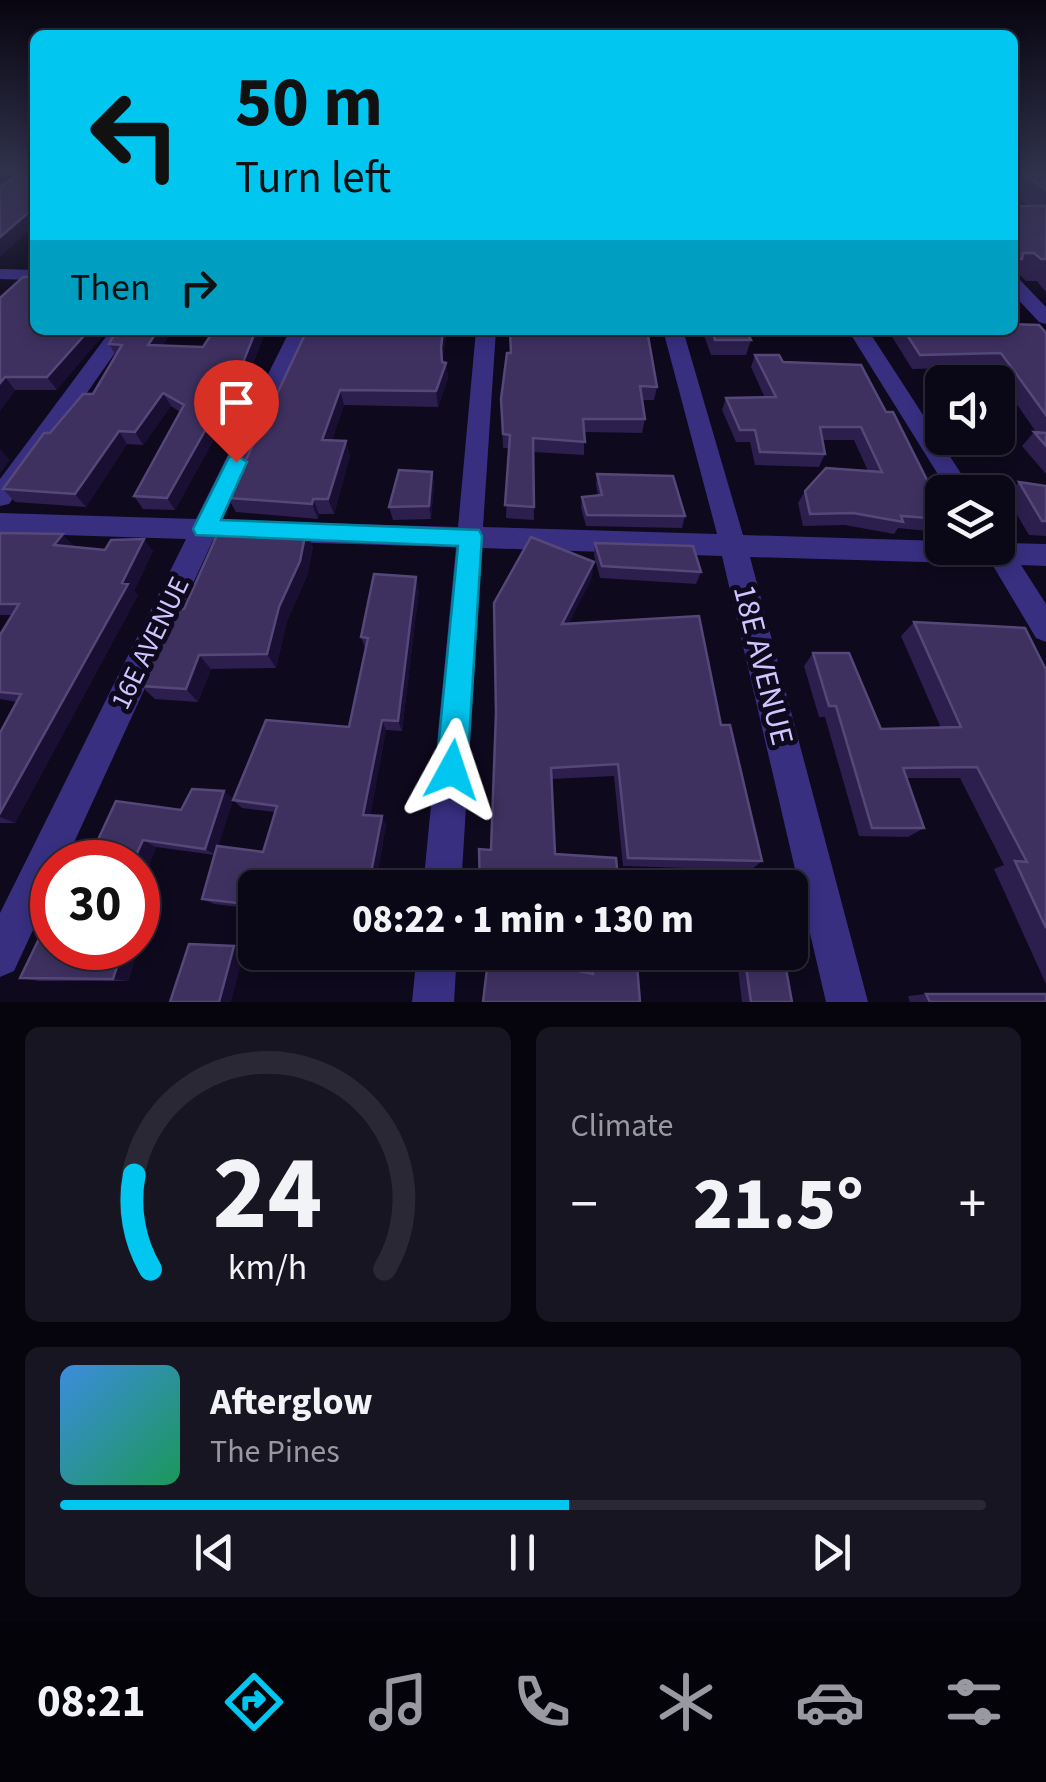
<!DOCTYPE html>
<meta charset="utf-8">
<style>
body{margin:0;font-family:"Source Sans 3",sans-serif;background:#181523;color:#f1f3f6;height:100vh;display:flex;flex-direction:column;font-size:38px;white-space:nowrap}
*{box-sizing:border-box;margin:0}
p{font-size:32px;color:#9999a1}
.icon{flex:none;width:55px;height:55px;fill:none;stroke:currentColor;stroke-width:2;stroke-linecap:round;stroke-linejoin:round}
.map{position:relative;height:1002px;overflow:hidden}
.panel{display:flex;flex-direction:column;gap:25px;padding:25px;background:#06040c;flex:1}
.panel>*{flex:none}
.banner{position:absolute;left:30px;top:30px;width:988px;height:305px;border-radius:15px;box-shadow:0 5px 15px #0003,0 0 0 2px #2a2835;background:#00c6f0;color:#111;overflow:hidden}
.fabs{position:absolute;left:925px;top:365px;display:grid;gap:20px}
.fabs a{display:grid;place-items:center;width:90px;height:90px;border-radius:15px;background:#0a0716;box-shadow:0 5px 15px #0003,0 0 0 2px #2a2835;font-size:50px}
.speed{position:absolute;left:30px;top:840px;display:flex;gap:20px;font-size:50px;font-weight:700;text-align:center}
.speed>*{display:grid;place-content:center;width:130px;height:130px;border-radius:50%;background:#0a0716;box-shadow:0 5px 15px #0003,0 0 0 2px #2a2835;line-height:1}
.speed .limit{border:15px solid #d22;background:#fff;color:#111}
.pin{position:absolute;display:grid;place-items:center;width:85px;height:85px;color:#fff;margin:-102px -42px;border-radius:50% 50% 50% 0;rotate:-45deg;box-shadow:0 0 10px #0007}
.pin .icon{rotate:45deg}
.me{position:absolute;width:110px;margin:-55px;rotate:5deg;stroke-linejoin:round;filter:drop-shadow(0 0 8px #0008)}
.turn{display:flex;align-items:center;gap:35px;height:210px;padding:0 40px;font-size:45px}
.turn .icon{width:130px;height:130px;stroke-width:2.5}
.turn b{display:block;font-size:70px;line-height:85px}
.then{display:flex;align-items:center;height:95px;padding:0 40px;background:#0003;gap:20px;font-size:38px}
.big{font-size:75px;font-weight:800;line-height:1.1}
.panel .tile{flex:1;display:flex;flex-direction:column;justify-content:center;gap:15px;min-width:0;padding:0 35px;border-radius:15px;background:#181523}
.panel .dial{align-items:center;gap:0}
.dial svg{height:260px;overflow:visible;fill:none;stroke:#2a2835;stroke-width:7;stroke-linecap:round;text-anchor:middle}
.dial text{fill:#f1f3f6;stroke:none}
.song{display:flex;align-items:center;gap:30px}
.cover{width:120px;height:120px;border-radius:15px;background:linear-gradient(135deg,hsl(210 70% 55%),hsl(150 70% 35%))}
.played{height:10px;border-radius:5px;background:linear-gradient(90deg,#00c6f0 55%,#2a2835 55%)}
.keys{display:flex;justify-content:space-around;direction:ltr}
.heat{display:flex;justify-content:space-between;align-items:center;font-size:55px;direction:ltr}
.panel .tiles{flex:1;display:grid;gap:25px;grid-template-columns:1fr 1fr}
.tile:last-child{grid-column:span 2}
.trip{position:absolute;left:238px;top:870px;width:570px;height:100px;border-radius:15px;background:#0a0716;box-shadow:0 5px 15px #0003,0 0 0 2px #2a2835;font-weight:800;line-height:100px;text-align:center}
.tabs{display:flex;height:160px;justify-content:space-around;align-items:center;background:#040309;color:#9999a1}
.tabs .icon{width:70px;height:70px}
.tabs .active{color:#00c6f0}
.tabs b{font-size:45px;color:#f1f3f6}
.map>svg:first-child{display:block}
</style>
<div class="map">
<svg width="1046" height="1002" viewBox="0 0 1046 1002">
<rect width="100%" height="100%" fill="#0e091d"/>
<g fill="none" stroke-linecap="round" stroke-linejoin="round">
<path fill="#382f81" fill-rule="evenodd" d="M0 269 35 270V280L0 279Z
M1012 278 1019 279 1046 307V324L1039 322 1012 293Z
M111 330H131L9 504 0 506V479Z
M290 330H310L222 520 458 527 476 330H496L483 527 717 534 663 330H683L743 535 942 541V548H998V538L1007 543 1046 544V566L1021 565 1046 604V642L1036 638 992 564 750 557 868 1002H826L722 556 482 548 461 888H423L456 547 213 540 65 862H52V889L14 971 0 977V913L186 539 0 533V513L196 519Z
M848 330H868L973 492H949Z
M417 952H457L454 1002H412Z"/>
</g>
<path fill="#2c1f4d" fill-rule="evenodd" d="M1012 172H1046V292L1037 281H1026L1020 275H1012V206H1028L1012 194Z
M0 298 57 390H15L0 411Z
M214 330H266L247 379 175 510 143 509 134 496 180 412 171 406 143 445 127 444 86 507 15 502 3 489 50 433 93 394 116 356 109 344 203 347Z
M307 330H447L442 362 446 363 448 378 438 407 344 405 332 440 346 441 350 456 334 514H319L318 519 236 512 228 498Z
M621 330H647L657 387 654 400H642L645 419 642 433 584 432V455L533 452 534 520 506 518 509 448H503L501 399 511 353 620 332Z
M702 330H746L751 340 746 355H711Z
M888 330H1012L1046 333V474L1022 446 1034 432H1036L991 367 912 369Z
M755 355 783 362 886 412 942 510V526L937 532 898 528 894 534 845 525 803 526 798 503 805 491 868 471 854 440H822L825 454 819 467 755 465 750 442H736L722 410 726 398H765L751 367Z
M432 472 434 484 431 519 393 520 389 507Z
M597 474 685 516 682 528 586 526 581 508 582 497 598 495 596 485Z
M1019 482 1046 486V536L1029 535 1006 496Z
M0 533 73 545 72 547 105 550 153 551 134 591 138 595 15 823H0V733L17 702 0 699V635L12 615H0Z
M595 543 701 572 696 584 600 578 594 555Z
M313 547 307 576 287 621 276 668 211 669 198 702 155 699 141 686 184 609Z
M592 578 569 623 721 725 762 861 751 870 623 866 614 776 552 779 555 854 491 850 496 713Z
M419 589 402 731 386 730 370 816 386 824 375 888H255V909L214 904 202 899 215 855 156 847 138 893V862L96 844 224 791 233 799 349 727 365 648 361 637ZM233 800 242 808 275 812 263 852 218 846Z
M914 622 1046 670V984L994 869 1004 865 960 778H906L924 828 908 837 859 836 825 717H819L804 666 813 653 881 729 941 728 901 636Z
M141 942 128 981H39L20 978Z
M589 952H636L640 1002 525 960 589 973Z
M746 967 792 1002H742L738 969Z
M926 994 1046 1002H910L908 996Z"/>
<path fill="#190f32" d="M35 207V225L0 257V237Z
M89 330H108L57 390 47 377Z
M158 330H173L155 358 148 345Z
M256 330H266L247 379 175 510 167 498Z
M443 330H447L442 362 446 363 448 378 438 407 436 391Z
M5 377 15 390 0 411V383Z
M340 390 344 405 327 455 322 440Z
M163 393 171 406 143 445 135 432Z
M119 431 127 444 86 507 75 494Z
M346 441 350 456 334 514 328 499Z
M0 449 10 460 0 474Z
M432 472 434 484 431 519 429 506Z
M313 499 319 514 318 519 312 504Z
M306 531 313 547 307 576 287 621 276 668 267 654 279 607Z
M63 534 73 545 65 557 54 545Z
M144 539 153 551 134 591 138 595 15 823 0 817V813L122 583Z
M594 562 592 578 561 639 562 624Z
M416 577 419 589 402 731 398 721Z
M199 655 211 669 198 702 186 689Z
M382 720 386 730 369 823 363 815Z
M224 791 233 799 216 855 205 849Z
M382 816 386 824 375 888H368Z
M143 840 156 847 138 893V862H133Z
M138 941 141 942 128 981 113 979 123 948H138Z
M234 946 245 950 231 1002H219Z"/>
<path fill="#3e3160" stroke="#554879" stroke-width="2.5" d="M21 172H35V207L0 237V187Z
M1022 172H1046V190Z
M1012 206H1046V259H1041L1034 253H1023L1022 259H1012Z
M23 277H35V330H89L47 377H5L0 383V298Z
M1012 324 1039 325 1046 333V415L1001 353 920 355 904 330H1012Z
M117 330H158L148 345 203 347 214 330H256L242 365 167 498 134 496 184 405 163 393 135 432 119 431 75 494 3 489 44 433H50L83 394H93L122 345 109 344Z
M307 330H443L441 348 442 362 446 363 436 391 340 390 322 440 346 441 328 499H313L312 504 228 498Z
M510 330H590L623 332 622 330H647L657 387 640 386 645 419H583L585 442 533 438 534 507 505 505 510 435 503 434 501 399 507 353H511Z
M712 330H746L751 340H715Z
M755 355H779L783 362 861 365 886 412H893L942 510V519L901 516 903 522 853 513 810 514 805 491 826 468 882 472 861 427H820L825 454 760 452 755 430H740L726 398 776 397Z
M1034 432 1046 433V446Z
M399 470 432 472 429 506 389 507Z
M597 474 673 476 685 516 587 515 582 497 602 495Z
M1019 482 1046 486V521H1042Z
M306 531 300 561 279 607 267 654 199 655 186 689 141 686 170 608 184 609 218 533Z
M0 533 63 534 54 545 105 550 111 540 144 539 122 583 128 584 0 813V733L21 694 0 692V635L19 604H0Z
M531 537 594 562 562 624 699 616 721 725H730L762 861 628 858 618 764 551 768 555 854 616 858 619 888H480L479 849 491 850 496 713 494 603Z
M595 543 693 546 701 572 602 566Z
M374 574 416 577 398 721 382 720 363 815 382 816 368 888H255V905L202 899 217 846 263 852 277 806 233 800 266 720 349 727 368 638 361 637Z
M914 622 1025 628 1046 670V928L1015 861 1027 862 977 767 903 768 924 828H872L836 706H829L813 653H849L881 729 961 727Z
M192 789 224 791 205 849 143 840 133 862H77L86 843 96 844 116 801 181 810Z
M52 912V948H123L113 979 20 978Z
M189 944 234 946 219 1002H170Z
M489 952H525V960L593 974V952H636L640 1002H483Z
M746 967 786 969 792 1002H751Z
M926 994H1046V1002H930Z"/>
<linearGradient id="sky" x2="0" y2="1"><stop stop-color="#080510"/><stop offset="0.55" stop-color="#30324c"/><stop offset="1" stop-color="#30324c" stop-opacity="0"/></linearGradient>
<rect width="1046" height="313" fill="url(#sky)"/>
<path fill="#00c6f0" stroke="#00819c" stroke-width="2.5" d="M236 455 247 462 221 520 479 530 482 536 467 770 463 782 452 786 441 782 436 770 458 546 196 535 193 529 229 457Z"/>
<g text-anchor="middle" dominant-baseline="central" stroke-width="10" stroke-linejoin="round" paint-order="stroke">
<g font-size="28" fill="#d0c5ff" stroke="#0e091d">
<text transform="translate(150 643) rotate(-64)">16E AVENUE</text>
</g>
<g font-size="32" fill="#d0c5ff" stroke="#0e091d">
<text transform="translate(763 665) rotate(76)">18E AVENUE</text>
</g>
</g>
</svg>
<div class="fabs">
<a><svg class="icon" aria-label="sound" viewBox="0 0 24 24"><path d="M4 9h4l5-4v14l-5-4H4zM17 9q2 3 0 6"/></svg></a>
<a><svg class="icon" aria-label="layers" viewBox="0 0 24 24"><path d="M12 4l9 5-9 5-9-5zM3 14l9 5 9-5"/></svg></a>
</div>
<div class="speed"><div class="limit">30</div></div>
<div class="pin" style="left:236px;top:462px;background:#d93025"><svg class="icon" aria-label="arrive" viewBox="0 0 24 24"><path d="M6 21V4h12l-3 4 3 4H6"/></svg></div>
<svg class="me" style="left:452px;top:770px" viewBox="-20 -20 40 40"><path d="M0-17L14 15 0 8-14 15z" fill="#00c6f0" stroke="#fff" stroke-width="4"/></svg>
<div class="trip">08:22 · 1 min · 130 m</div>
<div class="banner">
<div class="turn"><svg class="icon" aria-label="left" viewBox="0 0 24 24"><path d="M17 20v-9H6M10 6l-5 5 5 5"/></svg><div><b>50 m</b>Turn left</div></div>
<div class="then">Then<svg class="icon" aria-label="right" viewBox="0 0 24 24"><path d="M7 20v-9h11M14 6l5 5-5 5"/></svg></div>
</div>
</div>
<section class="panel">
<div class="tiles">
<div class="tile dial"><svg viewBox="0 0 100 80">
<path d="M14 69A42 42 0 1 1 86 69"/>
<path d="M14 69A42 42 0 0 1 9 40" stroke="#00c6f0"/>
<text x="50" y="56" font-size="32" font-weight="700">24</text>
<text x="50" y="72" font-size="11">km/h</text>
</svg></div>
<div class="tile"><p>Climate</p>
<div class="heat"><a>−</a><b class="big">21.5°</b><a>+</a></div>
</div>
<div class="tile">
<div class="song"><i class="cover"></i><div><b>Afterglow</b><p>The Pines</p></div></div>
<div class="played"></div>
<div class="keys"><svg class="icon" aria-label="previous" viewBox="0 0 24 24"><path d="M18 5L8 12l10 7zM5 5v14"/></svg><svg class="icon" aria-label="pause" viewBox="0 0 24 24"><path d="M8 5v14M16 5v14"/></svg><svg class="icon" aria-label="next" viewBox="0 0 24 24"><path d="M6 5l10 7-10 7zM19 5v14"/></svg></div>
</div>
</div>
</section>
<nav class="tabs">
<b>08:21</b>
<svg class="icon active" aria-label="directions" viewBox="0 0 24 24"><path d="M12 3l9 9-9 9-9-9zM9 14v-3h6M13 9l2 2-2 2"/></svg>
<svg class="icon" aria-label="music" viewBox="0 0 24 24"><path d="M9 18V5l10-2v13"/><circle cx="6" cy="18" r="3"/><circle cx="16" cy="16" r="3"/></svg>
<svg class="icon" aria-label="phone" viewBox="0 0 24 24"><path d="M5 4h4l2 5-3 2q2 4 5 5l2-3 5 2v4C11 20 4 13 5 4z"/></svg>
<svg class="icon" aria-label="climate" viewBox="0 0 24 24"><path d="M12 3v18M4 7l16 10M4 17L20 7"/></svg>
<svg class="icon" aria-label="car" viewBox="0 0 24 24"><path d="M5 17H2v-5l4-1 3-4h7l3 4 3 1v5h-3M9 17h6M6 11h13"/><circle cx="7" cy="17" r="2"/><circle cx="17" cy="17" r="2"/></svg>
<svg class="icon" aria-label="filters" viewBox="0 0 24 24"><path d="M4 7h16M4 17h16"/><circle cx="9" cy="7" r="2"/><circle cx="15" cy="17" r="2"/></svg>
</nav>
